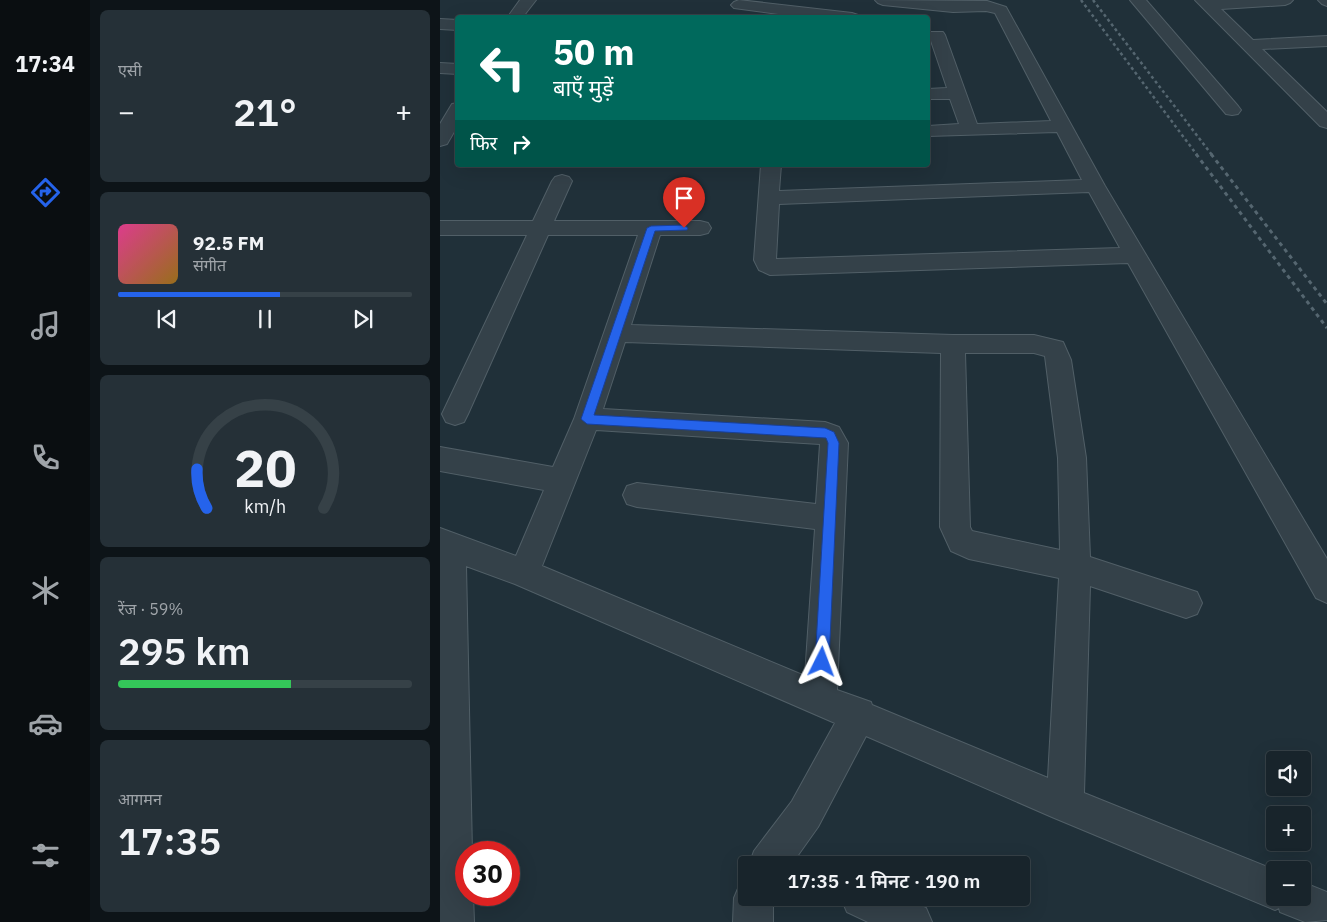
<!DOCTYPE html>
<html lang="hi">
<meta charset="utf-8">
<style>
body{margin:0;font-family:"IBM Plex Sans","Noto Sans Devanagari",sans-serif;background:#253037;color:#f1f3f6;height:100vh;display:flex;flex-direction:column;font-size:19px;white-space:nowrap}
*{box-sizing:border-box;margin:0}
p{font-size:16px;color:#9fa4a9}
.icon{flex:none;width:28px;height:28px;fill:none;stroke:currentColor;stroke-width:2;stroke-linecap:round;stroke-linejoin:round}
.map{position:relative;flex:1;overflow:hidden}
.drawer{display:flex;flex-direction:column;gap:10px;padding:10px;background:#0d1418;width:350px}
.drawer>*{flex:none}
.hud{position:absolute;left:15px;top:15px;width:475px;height:152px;border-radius:5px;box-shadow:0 5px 20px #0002,0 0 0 1px #364147;background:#00695c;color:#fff;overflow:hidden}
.tools{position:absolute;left:826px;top:751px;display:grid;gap:10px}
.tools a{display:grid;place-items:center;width:45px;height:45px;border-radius:5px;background:#18242b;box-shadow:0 5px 20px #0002,0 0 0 1px #364147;font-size:25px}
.speed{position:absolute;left:15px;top:841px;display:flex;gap:10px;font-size:25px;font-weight:700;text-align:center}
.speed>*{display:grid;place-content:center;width:65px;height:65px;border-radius:50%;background:#18242b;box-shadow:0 5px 20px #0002,0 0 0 1px #364147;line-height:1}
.speed .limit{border:8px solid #d22;background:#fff;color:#111}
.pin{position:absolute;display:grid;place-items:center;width:42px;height:42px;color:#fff;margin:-51px -21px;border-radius:50% 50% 50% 0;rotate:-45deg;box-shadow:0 0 5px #0007}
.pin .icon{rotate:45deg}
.me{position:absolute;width:55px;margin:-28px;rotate:3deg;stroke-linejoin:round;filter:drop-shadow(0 0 4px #0008)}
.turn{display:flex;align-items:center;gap:18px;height:105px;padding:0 15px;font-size:22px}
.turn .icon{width:65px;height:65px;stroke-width:2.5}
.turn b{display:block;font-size:35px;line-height:42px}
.then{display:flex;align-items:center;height:48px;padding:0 15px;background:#0003;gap:10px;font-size:19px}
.big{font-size:38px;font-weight:600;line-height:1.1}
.drawer .tile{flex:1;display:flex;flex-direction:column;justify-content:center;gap:8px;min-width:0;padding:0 18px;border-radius:8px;background:#253037}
.drawer .dial{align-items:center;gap:0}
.dial svg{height:130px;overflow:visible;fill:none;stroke:#364147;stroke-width:7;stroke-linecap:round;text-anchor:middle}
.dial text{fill:#f1f3f6;stroke:none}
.song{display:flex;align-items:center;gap:15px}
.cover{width:60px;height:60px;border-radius:8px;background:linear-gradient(135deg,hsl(330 70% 55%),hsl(40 70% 35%))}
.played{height:5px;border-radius:2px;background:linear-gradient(90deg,#2563eb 55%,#364147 55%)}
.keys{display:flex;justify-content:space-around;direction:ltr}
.heat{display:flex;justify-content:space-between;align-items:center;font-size:28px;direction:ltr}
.charge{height:8px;border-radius:4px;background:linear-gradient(90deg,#34c759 59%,#364147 0)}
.trip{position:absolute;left:298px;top:856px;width:292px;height:50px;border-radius:5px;background:#18242b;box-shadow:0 5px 20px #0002,0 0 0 1px #364147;font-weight:600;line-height:50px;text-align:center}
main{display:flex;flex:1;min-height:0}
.menu{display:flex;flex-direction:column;width:90px;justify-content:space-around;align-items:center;background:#0a0e11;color:#9fa4a9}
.menu .icon{width:35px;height:35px}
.menu .current{color:#2563eb}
.menu b{font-size:22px;color:#f1f3f6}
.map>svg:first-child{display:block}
</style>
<main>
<nav class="menu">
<b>17:34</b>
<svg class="icon current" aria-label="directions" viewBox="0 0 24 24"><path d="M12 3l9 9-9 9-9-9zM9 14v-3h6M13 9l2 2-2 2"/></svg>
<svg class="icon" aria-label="music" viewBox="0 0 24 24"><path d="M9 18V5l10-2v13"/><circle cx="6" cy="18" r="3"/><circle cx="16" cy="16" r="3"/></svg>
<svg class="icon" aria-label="phone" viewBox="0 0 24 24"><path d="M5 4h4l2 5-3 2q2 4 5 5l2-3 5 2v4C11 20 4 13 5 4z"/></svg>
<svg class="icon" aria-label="climate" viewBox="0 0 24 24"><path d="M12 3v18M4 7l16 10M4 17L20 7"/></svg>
<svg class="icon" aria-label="car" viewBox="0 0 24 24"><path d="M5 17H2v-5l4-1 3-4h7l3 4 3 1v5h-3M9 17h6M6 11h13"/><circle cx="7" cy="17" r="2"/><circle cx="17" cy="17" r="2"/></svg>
<svg class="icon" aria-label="filters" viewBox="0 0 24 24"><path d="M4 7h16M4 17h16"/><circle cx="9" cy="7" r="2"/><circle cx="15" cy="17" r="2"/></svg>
</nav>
<section class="drawer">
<div class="tile"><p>एसी</p>
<div class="heat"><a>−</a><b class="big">21°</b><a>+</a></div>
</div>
<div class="tile">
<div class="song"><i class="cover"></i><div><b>92.5 FM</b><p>संगीत</p></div></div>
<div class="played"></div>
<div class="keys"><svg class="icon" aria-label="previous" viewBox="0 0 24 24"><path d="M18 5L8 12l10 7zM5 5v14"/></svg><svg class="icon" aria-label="pause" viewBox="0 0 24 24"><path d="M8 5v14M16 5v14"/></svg><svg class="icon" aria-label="next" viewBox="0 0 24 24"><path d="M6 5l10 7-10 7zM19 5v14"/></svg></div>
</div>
<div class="tile dial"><svg viewBox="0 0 100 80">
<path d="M14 69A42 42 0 1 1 86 69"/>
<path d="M14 69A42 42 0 0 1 8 45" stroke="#2563eb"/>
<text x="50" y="56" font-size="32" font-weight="700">20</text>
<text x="50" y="72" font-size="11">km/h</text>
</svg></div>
<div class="tile"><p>रेंज · 59%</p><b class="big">295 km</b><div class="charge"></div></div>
<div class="tile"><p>आगमन</p><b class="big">17:35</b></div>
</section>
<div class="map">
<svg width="887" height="922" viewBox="0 0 887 922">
<rect width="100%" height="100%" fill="#203039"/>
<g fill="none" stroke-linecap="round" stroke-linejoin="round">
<defs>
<path id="minor" d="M80 0H96L82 18H67Z
M299 0 412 13 418 15 419 18H367L294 8 291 5 294 2Z
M435 0 547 1 566 7 665 186 887 559V603L876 598 688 263 330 275 319 270 314 260 321 165H341L339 191 642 180 617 132 488 136V126L519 124 510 99H488V89L507 88 489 35 491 32H503L505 35 537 124 611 121 555 13 546 11 513 12 443 5 438 3ZM649 192 680 248 336 259 339 204Z
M690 0H706L798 106 801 110 798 114 792 115 786 114Z
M755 0H853L850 3 845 5 781 9 813 40 887 36V46L822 49 887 112V128L880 126Z
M878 0H887V6L882 4Z
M0 19 18 20V30L0 29Z
M0 63 18 64V74L0 73Z
M18 103V125L7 144 0 146V124L12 104Z
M122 175 129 177 132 181 114 221H260L268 223 271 228 268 233 260 235H220L191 325 513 335H594L623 342 631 360 646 458 650 557 757 592 762 603 757 614 746 618 650 586 644 793 835 870V898H862V882L887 892V920L865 922 840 912 839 908 835 910 612 817 426 736 378 827 351 865H309L314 851 352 801 395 723 75 584 26 566 32 852H26V895H33L34 922H0V528L76 556 104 490 0 471V447L113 467 134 419 198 235H108L28 414 24 422 15 425 6 422 2 414 87 235H0V221H93L112 181 115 177ZM185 342 501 353 500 527 511 551 529 559 619 578 608 778 432 705 431 702 397 690 408 443 399 427 385 422 163 409ZM525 353H594L605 356 618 458 620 550 532 531 530 527ZM156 430 380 444 376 504 197 483 187 486 183 495 187 504 197 507 375 529 365 676 102 566Z
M306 882V898H333V922H293L294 898 300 884Z
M401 898H464L486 908 492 922H428L407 912Z"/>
</defs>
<use href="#minor" stroke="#515f67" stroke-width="2"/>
<use href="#minor" fill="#344149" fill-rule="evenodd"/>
<path stroke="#556670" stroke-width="2.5" stroke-dasharray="3 3" stroke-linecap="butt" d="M641 0 757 155
M653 0 772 155"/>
<path stroke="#556670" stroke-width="3" stroke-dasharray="4 4" stroke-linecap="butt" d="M756 154 887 328
M771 154 887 304"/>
</g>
<path fill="#2563eb" stroke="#184099" d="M244 225 248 228 247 230 215 231 154 415 385 428 394 432 399 443 389 662 387 667 382 669 377 667 375 662 388 443 386 438 147 424 141 419 207 228 211 226Z"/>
</svg>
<div class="tools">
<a><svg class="icon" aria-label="sound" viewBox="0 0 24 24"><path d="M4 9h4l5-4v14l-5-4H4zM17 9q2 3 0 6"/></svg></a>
<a>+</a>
<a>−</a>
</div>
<div class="speed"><div class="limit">30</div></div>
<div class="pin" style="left:244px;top:228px;background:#d93025"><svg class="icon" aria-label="arrive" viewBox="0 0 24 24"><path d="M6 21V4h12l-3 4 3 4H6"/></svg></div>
<svg class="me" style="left:382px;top:662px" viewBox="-20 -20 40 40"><path d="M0-17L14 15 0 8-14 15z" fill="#2563eb" stroke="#fff" stroke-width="4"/></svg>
<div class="trip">17:35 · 1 मिनट · 190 m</div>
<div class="hud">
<div class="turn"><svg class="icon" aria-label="left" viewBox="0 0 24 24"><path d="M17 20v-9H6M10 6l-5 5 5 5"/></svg><div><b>50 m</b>बाएँ मुड़ें</div></div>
<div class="then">फिर<svg class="icon" aria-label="right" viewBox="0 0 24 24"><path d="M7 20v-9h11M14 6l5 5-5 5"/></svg></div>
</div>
</div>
</main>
